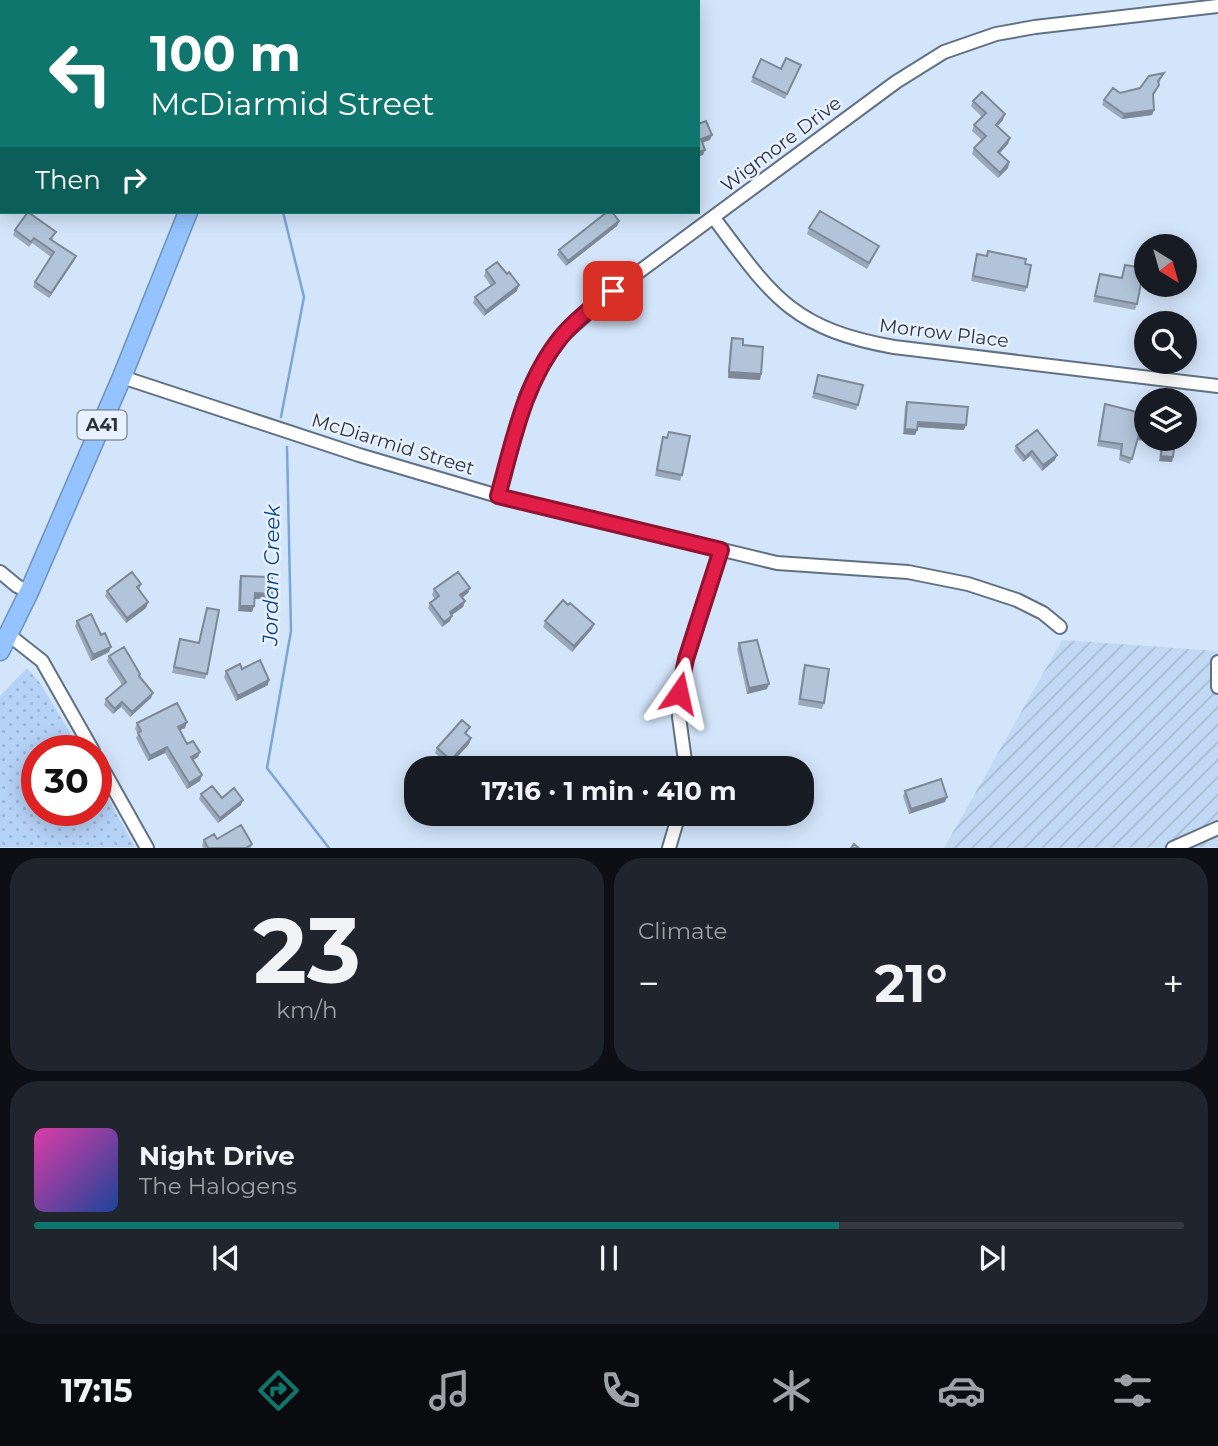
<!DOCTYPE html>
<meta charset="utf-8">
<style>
body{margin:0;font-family:Montserrat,sans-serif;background:#20242c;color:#f1f3f6;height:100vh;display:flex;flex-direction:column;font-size:26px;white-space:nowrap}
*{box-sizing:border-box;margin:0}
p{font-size:23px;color:#9ea1a6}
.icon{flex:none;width:38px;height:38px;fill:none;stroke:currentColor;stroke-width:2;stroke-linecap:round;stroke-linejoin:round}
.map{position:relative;height:848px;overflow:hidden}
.side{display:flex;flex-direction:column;gap:10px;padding:10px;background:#0d0f14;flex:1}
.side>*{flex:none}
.top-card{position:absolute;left:0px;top:0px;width:700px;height:214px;box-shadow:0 4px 18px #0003;background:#0f766e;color:#fff;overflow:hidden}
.needle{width:46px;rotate:143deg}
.fabs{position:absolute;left:1134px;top:234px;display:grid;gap:14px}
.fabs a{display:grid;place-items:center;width:63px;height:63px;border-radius:50%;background:#171b24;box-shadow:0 4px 18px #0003;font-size:35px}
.speed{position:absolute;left:21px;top:735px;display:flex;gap:14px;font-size:35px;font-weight:700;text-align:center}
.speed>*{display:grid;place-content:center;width:91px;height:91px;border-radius:50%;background:#171b24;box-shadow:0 4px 18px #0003;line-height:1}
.speed .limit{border:10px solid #d22;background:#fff;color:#111}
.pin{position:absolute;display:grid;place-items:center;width:60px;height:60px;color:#fff;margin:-30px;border-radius:14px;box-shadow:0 4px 10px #0006}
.me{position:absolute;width:77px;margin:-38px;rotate:11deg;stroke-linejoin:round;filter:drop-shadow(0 0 5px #0008)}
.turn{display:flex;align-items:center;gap:24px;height:147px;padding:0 35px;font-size:32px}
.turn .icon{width:91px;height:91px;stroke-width:2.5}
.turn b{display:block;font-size:49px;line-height:60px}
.then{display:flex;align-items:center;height:66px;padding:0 35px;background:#0003;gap:14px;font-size:26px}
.big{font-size:52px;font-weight:700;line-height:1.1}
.side .widget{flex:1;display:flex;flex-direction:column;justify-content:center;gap:10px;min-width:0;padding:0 24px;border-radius:28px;background:#20242c}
.side .dial{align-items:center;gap:0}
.dial b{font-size:91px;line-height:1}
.song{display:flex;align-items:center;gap:21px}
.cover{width:84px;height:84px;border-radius:10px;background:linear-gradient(135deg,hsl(320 70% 55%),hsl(220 70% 35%))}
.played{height:7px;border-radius:4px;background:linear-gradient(90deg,#0f766e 70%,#363941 70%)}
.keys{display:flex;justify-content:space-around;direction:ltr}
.heat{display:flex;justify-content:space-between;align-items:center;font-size:38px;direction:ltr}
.side .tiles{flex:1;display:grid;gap:10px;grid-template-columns:1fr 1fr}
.widget:last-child{grid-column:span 2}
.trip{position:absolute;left:404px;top:756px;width:410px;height:70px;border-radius:28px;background:#171b24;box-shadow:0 4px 18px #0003;font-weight:700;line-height:70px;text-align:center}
.dock{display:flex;height:112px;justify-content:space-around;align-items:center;background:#090b0e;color:#9ea1a6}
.dock .icon{width:49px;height:49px}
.dock .current{color:#0f766e}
.dock b{font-size:32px;color:#f1f3f6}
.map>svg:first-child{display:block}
</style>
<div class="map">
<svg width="1218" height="848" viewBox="0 0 1218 848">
<defs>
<pattern id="industrial-furrows" width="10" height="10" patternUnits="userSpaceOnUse" patternTransform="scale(1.75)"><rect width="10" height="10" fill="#c2d9f5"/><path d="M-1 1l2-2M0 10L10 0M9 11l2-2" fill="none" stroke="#a7bbd3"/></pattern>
<pattern id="grass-dots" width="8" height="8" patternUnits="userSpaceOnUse" patternTransform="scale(1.75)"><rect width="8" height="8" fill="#b5d2f7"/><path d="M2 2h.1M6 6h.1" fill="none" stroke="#9cb5d5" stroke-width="1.8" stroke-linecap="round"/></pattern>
</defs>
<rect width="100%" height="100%" fill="#d3e5fb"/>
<path fill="url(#industrial-furrows)" d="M1062 640 1218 651V847L944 848Z"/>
<path fill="url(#grass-dots)" d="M27 668 40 683 81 751H37V810H96V777L135 847H0V696Z"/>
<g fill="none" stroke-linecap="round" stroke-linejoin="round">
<path stroke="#7ba4d7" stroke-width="2.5" d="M272 2V0
M281 417 304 297 283 212
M287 447 291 631 267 768 329 848"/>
<defs>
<path id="minor" d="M58 2V0
M714 218C772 296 792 329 894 347L1218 386
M122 377 359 455 498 496 777 563 908 572 968 584 1017 600 1043 613 1060 627
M498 496 526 396 536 375 561 337 613 291 896 82 944 52 996 34 1035 27 1218 6
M0 572 17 586 29 592
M9 635 42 661 93 751
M1218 662V687
M96 757 147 848
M686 768 679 717 681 677 721 550
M669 848 679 814
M1173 848 1218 828"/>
<path id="highway" d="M223 2V0
M0 651 29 592 122 377 188 212"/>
</defs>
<use href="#minor" stroke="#617184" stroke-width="16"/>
<use href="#highway" stroke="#7091bb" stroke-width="21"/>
<use href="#minor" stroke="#fff" stroke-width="12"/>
<use href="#highway" stroke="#94c3ff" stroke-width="18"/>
</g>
<path fill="#99a9bb" d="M801 65 785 99 751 82 753 77 781 69Z
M1164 73 1159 83 1157 90 1153 96 1154 110 1152 115 1122 119 1102 105 1104 100 1120 93 1140 88Z
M973 101 1003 120 997 126 1010 138 1008 144 1000 153 1009 162 1008 168 998 178 972 154 974 148 982 140 972 131 974 125 982 117 971 106Z
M619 221 617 226 566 266 557 255 559 250Z
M809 228 877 251 867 269 807 234Z
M15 230 54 238 52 240 76 256 74 261 49 298 33 287 35 282 51 257 32 243 29 247 13 235Z
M988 251 1025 264 1027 287 1025 292 971 281 977 254 986 256Z
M1125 265 1137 304 1135 310 1093 302 1100 274 1121 278Z
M486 270 517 291 484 316 473 303 475 297 491 286 484 276Z
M732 338 743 345 761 374 760 380 728 378 730 344Z
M818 375 858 405 856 410 812 398Z
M907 402 964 430 917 427 915 435 903 434 905 407Z
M1105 404 1146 439H1175L1173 457 1172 462 1159 461 1161 442 1137 440 1130 464 1119 460 1120 450 1097 446 1103 410Z
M1037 430 1055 460 1042 471 1030 456 1023 462 1014 451 1016 446Z
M669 432 682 475 680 481 655 476 661 443 663 437 667 438Z
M241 576 270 599H255L254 606 252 612 238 611 239 581Z
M141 584 139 590 148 602 146 608 126 623 105 596 107 591Z
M470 588 468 593 462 598 465 601 463 607 451 615 450 621 442 627 428 608 430 603 435 599 432 595 434 589Z
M207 608V674L205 679 172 673 180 639 199 643Z
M77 621 101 635 109 652 91 661 75 626Z
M545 621 594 624 592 629 572 652 543 627Z
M739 643 767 689 747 694 737 649Z
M109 656 140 674 139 677 151 698 130 717 121 707 113 714 104 705 106 699 122 685 107 661Z
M805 665 824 703 822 709 798 705 803 670Z
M242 669 268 685 236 701 224 677 226 671Z
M187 722 185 728 180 730 187 744 200 752 198 757 193 760 202 775 200 781 187 789 165 753 148 761 136 738 138 734 135 729 137 723Z
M470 727 466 734 471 738 469 744 449 766 435 753 437 748Z
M905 791 945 802 909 814 903 796Z
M201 794 222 798 241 805 218 823 199 799Z
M217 839 252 844 251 848H203L202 845 204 840Z"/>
<path fill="#7d8998" d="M1154 110 1152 115 1122 119 1124 114Z
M1005 114 1003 120 994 130 996 125Z
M712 135 710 140 699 144 701 139Z
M1010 138 1008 144 996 157 998 152Z
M705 150 703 155 698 157V152Z
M1009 162 1008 168 998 178 1000 173Z
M619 221 617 226 566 266 568 261Z
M76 256 74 261 49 298 51 293Z
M519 285 517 291 484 316 486 311Z
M729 372 761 374 760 380 728 378Z
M918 422 966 425 964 430 916 427Z
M905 429 917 430 915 435 903 434Z
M1139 434 1146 435V439H1163L1161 442 1137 440Z
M1032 451 1030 456 1023 462 1025 457Z
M1057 455 1055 460 1042 471 1043 465Z
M1161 456 1173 457 1172 462 1159 461Z
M470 588 468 593 458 601 460 595Z
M255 593 272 594 270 599H253Z
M465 601 463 607 448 618 450 612Z
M148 602 146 608 126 623 127 618Z
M240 606H254L252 612 238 611Z
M452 616 450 621 442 627 444 622Z
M594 624 592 629 572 652 574 646Z
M111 647 109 652 91 661 93 655Z
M269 680 268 685 236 701 238 696Z
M769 684 767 689 747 694 749 688Z
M153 693 151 698 130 717 132 712Z
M122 702 121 707 113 714 115 709Z
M187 722 185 728 176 732 178 727Z
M471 738 469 744 449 766 451 760Z
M167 747 165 753 148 761 150 756Z
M200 752 198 757 189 763 191 757Z
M202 775 200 781 187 789 189 783Z
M947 797 945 802 909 814 911 809Z
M243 800 241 805 218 823 220 818Z"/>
<path fill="#b2c4d9" stroke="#7d8998" stroke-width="2" d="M90 0H134L133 2H90Z
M467 0H487L489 2H465Z
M0 10H2V29H0Z
M786 58 801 65 787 94 753 77 761 59 781 69Z
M1164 73 1158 81 1159 85 1153 94 1154 110 1124 114 1104 100 1113 88 1120 93 1140 88 1149 76Z
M982 92 1005 114 996 125 1010 138 998 152 1009 162 1000 173 974 148 986 136 974 125 986 113 973 101Z
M706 121 712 135 701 139 705 150 698 152V124Z
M820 211 879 246 869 263 809 228Z
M28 212 56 232 50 239 76 256 51 293 35 282 54 252 34 238 31 242 15 230Z
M607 212H612L619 221 568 261 559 250Z
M988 251 1026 259 1025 264 1031 265 1027 287 973 276 977 254 987 256Z
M497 262 507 274 509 272 519 285 486 311 475 297 495 283 486 270Z
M1125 265 1144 268 1137 304 1095 296 1100 274 1122 278Z
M732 338 743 339V345L763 347 761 374 729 372Z
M818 375 863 385 858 405 814 393Z
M907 402 968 407 966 425 918 422 917 430 905 429Z
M1105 404 1133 411 1146 417V435L1139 434 1132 459 1121 455 1122 444 1099 441Z
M1037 430 1057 455 1043 465 1032 451 1025 457 1016 446Z
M669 432 690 436 682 475 657 470 663 437 667 438Z
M1163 439H1175L1173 457 1161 456Z
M132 572 141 584 137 587 148 602 127 618 107 591Z
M458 572 470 588 460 595 465 601 450 612 452 616 444 622 430 603 439 596 434 589Z
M241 576 272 577V594L255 593 254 606H240Z
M563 600 568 605 570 603 594 624 574 646 545 621Z
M207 608 219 610 207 674 174 667 180 639 199 643Z
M91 614 101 635 105 633 111 647 93 655 77 621Z
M757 640 769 684 749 688 739 643Z
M124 647 140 674 139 676 153 693 132 712 122 702 115 709 106 699 126 682 109 656Z
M260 660 269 680 238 696 226 671 240 664 242 669Z
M805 665 829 669 824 703 800 699Z
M177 703 187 722 178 727 187 744 193 741 200 752 191 757 202 775 189 783 167 747 150 756 138 733 141 731 137 723Z
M462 720 470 727 465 733 471 738 451 760 437 748Z
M545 758 552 768H529Z
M941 779 947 797 911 809 905 791Z
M212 786 222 798 234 788 243 800 220 818 201 794Z
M241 825 252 844 246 848H208L204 840 214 834 217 839Z
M854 844 859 848H851Z"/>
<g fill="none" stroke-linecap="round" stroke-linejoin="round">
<defs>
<path id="route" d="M613 291C595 305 575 320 561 337 524 382 513 442 498 496L721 550 686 659 679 693"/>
</defs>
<use href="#route" stroke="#92132f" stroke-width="18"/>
<use href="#route" stroke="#e11d48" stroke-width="12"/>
</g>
<g text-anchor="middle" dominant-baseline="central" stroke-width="5" stroke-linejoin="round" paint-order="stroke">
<rect fill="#e7f1ff" stroke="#656d76" stroke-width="2" x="77.5" y="410.5" width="49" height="29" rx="5"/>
<g font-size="18" font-weight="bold" fill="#2d343c">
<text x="102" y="425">A41</text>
</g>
<g font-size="19" fill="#2d343c" stroke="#e7f1ff">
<text transform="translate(781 144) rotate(-37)">Wigmore Drive</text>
<text transform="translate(944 333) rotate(7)">Morrow Place</text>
<text transform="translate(393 444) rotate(17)">McDiarmid Street</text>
</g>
<g font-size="21" font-style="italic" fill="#0c4683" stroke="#e7f1ff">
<text transform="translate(271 575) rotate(-89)">Jordan Creek</text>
</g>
</g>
</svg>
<div class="fabs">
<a><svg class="needle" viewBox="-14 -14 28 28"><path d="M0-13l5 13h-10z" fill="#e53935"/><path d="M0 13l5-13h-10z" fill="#9ea1a6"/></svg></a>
<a><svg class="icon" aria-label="search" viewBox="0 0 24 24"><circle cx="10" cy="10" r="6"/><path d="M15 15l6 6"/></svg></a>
<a><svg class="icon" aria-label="layers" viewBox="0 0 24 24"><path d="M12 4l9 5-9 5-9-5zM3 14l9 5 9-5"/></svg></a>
</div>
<div class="speed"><div class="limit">30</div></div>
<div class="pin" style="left:613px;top:291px;background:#d93025"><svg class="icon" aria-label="arrive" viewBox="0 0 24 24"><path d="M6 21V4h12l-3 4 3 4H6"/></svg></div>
<svg class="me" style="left:679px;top:693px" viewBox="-20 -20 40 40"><path d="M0-17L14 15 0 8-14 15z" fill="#e11d48" stroke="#fff" stroke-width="4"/></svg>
<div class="trip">17:16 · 1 min · 410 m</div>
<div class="top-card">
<div class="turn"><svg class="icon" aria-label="left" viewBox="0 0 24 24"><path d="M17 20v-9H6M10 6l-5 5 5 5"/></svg><div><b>100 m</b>McDiarmid Street</div></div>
<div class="then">Then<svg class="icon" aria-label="right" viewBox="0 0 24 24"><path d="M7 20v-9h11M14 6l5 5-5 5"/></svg></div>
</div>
</div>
<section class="side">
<div class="tiles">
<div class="widget dial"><b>23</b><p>km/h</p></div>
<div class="widget"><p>Climate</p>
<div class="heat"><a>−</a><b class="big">21°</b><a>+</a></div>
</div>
<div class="widget">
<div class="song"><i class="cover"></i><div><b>Night Drive</b><p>The Halogens</p></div></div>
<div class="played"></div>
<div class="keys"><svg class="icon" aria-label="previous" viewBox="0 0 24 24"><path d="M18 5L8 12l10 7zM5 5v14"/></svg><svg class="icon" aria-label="pause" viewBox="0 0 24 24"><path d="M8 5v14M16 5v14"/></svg><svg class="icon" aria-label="next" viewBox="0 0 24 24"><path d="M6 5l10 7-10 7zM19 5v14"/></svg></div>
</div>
</div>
</section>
<nav class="dock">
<b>17:15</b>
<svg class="icon current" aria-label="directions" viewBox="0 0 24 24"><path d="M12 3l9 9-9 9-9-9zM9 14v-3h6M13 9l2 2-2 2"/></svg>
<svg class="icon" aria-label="music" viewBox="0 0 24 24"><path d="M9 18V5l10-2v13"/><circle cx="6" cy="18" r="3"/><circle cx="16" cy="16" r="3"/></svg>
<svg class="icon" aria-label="phone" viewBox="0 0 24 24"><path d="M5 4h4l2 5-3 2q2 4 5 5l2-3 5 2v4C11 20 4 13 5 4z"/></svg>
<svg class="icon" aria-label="climate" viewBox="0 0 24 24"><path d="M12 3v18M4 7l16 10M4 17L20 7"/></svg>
<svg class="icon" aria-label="car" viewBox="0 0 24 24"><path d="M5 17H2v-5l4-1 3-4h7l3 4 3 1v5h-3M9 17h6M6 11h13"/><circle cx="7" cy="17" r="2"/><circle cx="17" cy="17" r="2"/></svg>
<svg class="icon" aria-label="filters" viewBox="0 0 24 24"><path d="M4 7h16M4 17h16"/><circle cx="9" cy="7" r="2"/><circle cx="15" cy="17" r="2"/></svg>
</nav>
